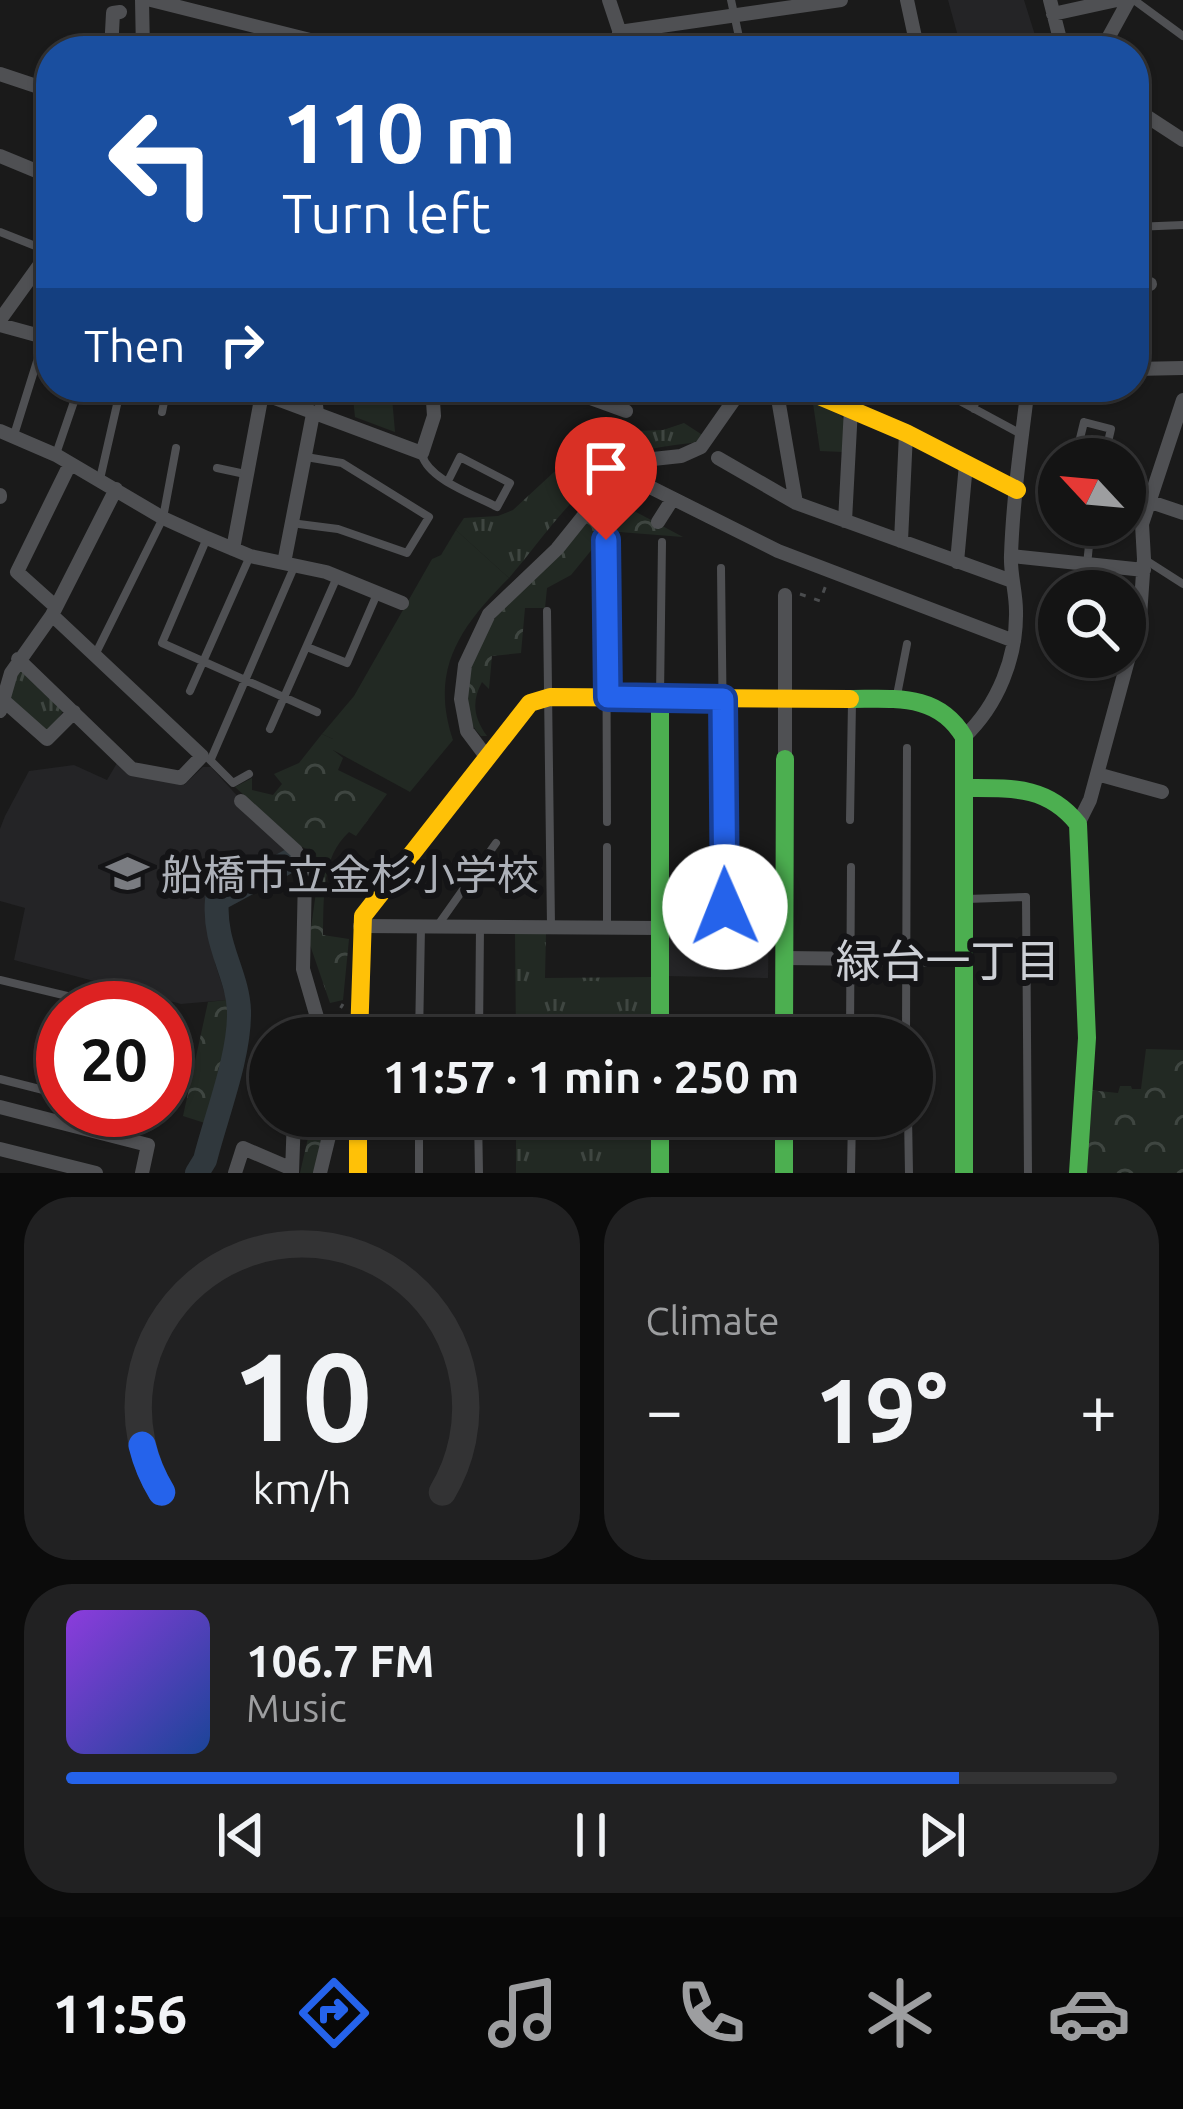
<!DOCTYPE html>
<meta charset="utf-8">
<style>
body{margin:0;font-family:Ubuntu,"Noto Sans JP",sans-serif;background:#212122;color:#f1f3f6;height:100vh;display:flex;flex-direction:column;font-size:45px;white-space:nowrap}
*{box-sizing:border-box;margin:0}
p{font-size:39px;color:#9d9ea0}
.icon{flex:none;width:66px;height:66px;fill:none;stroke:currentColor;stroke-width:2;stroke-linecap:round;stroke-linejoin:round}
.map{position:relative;height:1173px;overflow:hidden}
.drawer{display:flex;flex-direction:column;gap:24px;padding:24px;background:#0b0b0b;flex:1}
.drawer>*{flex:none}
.banner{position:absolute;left:36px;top:36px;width:1113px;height:366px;border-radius:48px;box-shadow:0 3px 9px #0004,0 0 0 3px #333334;background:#1a4fa0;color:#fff;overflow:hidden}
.needle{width:78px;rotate:296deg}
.buttons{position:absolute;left:1038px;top:438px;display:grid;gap:24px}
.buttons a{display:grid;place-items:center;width:108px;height:108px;border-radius:50%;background:#141414;box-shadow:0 3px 9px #0004,0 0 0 3px #333334;font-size:60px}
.speed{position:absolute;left:36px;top:981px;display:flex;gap:24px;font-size:60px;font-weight:700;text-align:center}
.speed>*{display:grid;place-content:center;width:156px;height:156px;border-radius:50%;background:#141414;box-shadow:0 3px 9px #0004,0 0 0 3px #333334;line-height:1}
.speed .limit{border:18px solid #d22;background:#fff;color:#111}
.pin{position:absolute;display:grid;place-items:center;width:102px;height:102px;color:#fff;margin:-123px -51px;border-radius:50% 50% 50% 0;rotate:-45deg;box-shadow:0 0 12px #0007}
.pin .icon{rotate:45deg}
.me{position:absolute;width:132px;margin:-66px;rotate:359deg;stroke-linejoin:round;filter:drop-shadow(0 0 9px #0008)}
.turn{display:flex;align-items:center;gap:42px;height:252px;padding:0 48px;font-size:54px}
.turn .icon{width:156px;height:156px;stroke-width:2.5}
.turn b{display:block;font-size:84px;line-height:102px}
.then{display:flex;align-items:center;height:114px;padding:0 48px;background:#0003;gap:24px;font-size:45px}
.big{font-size:90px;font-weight:600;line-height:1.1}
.drawer .tile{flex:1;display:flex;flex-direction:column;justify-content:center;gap:18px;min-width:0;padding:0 42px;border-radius:48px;background:#212122}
.drawer .dial{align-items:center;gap:0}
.dial svg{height:312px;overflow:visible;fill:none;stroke:#333334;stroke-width:7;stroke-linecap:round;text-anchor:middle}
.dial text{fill:#f1f3f6;stroke:none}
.song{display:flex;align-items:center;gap:36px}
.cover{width:144px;height:144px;border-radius:18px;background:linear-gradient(135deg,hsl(270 70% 55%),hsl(220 70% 35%))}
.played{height:12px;border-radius:6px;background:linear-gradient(90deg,#2563eb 85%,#333334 85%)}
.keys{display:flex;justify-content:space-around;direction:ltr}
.heat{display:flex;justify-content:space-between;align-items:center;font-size:66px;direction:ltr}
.drawer .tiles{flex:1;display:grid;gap:24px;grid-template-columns:1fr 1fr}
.tile:last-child{grid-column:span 2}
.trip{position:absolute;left:249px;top:1017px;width:684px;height:120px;border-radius:60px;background:#141414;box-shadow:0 3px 9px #0004,0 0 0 3px #333334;font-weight:600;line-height:120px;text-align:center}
.dock{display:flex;height:192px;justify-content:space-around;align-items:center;background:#080808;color:#9d9ea0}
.dock .icon{width:84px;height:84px}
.dock .on{color:#2563eb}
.dock b{font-size:54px;color:#f1f3f6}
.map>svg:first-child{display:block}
</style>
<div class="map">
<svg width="1183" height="1173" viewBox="0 0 1183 1173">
<defs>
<pattern id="grass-tufts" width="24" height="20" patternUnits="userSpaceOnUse" patternTransform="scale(3)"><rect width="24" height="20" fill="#222923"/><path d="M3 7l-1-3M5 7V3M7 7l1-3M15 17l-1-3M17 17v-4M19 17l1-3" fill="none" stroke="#3f4641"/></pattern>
<pattern id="forest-crowns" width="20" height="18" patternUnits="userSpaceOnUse" patternTransform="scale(3)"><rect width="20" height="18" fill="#222923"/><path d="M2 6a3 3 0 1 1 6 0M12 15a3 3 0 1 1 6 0" fill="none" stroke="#3f4641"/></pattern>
</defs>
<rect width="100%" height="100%" fill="#1a1a1a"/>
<path fill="#242426" d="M948 0H1024L1040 51H962Z
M117 763 130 775 184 785 203 767H211L292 856 216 893 212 922 215 963 227 1000 181 1004 14 960 25 908 0 901V829L5 816 29 771 74 765 107 780Z
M666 920 769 921 768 978 665 976Z"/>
<path fill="url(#grass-tufts)" d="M352 387H391L395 432 355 417Z
M813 403 840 415 846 422 844 452 820 451Z
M684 423 704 436 699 442C678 445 655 446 635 454 583 476 545 536 509 578L456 530 464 518 498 516 513 510 554 472 597 444 634 431 663 430Z
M20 670 63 711 50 731H44L10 699 14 671Z
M515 931 546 933 545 978 654 977V1038H516Z
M516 1116H654V1173H516Z"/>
<path fill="url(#forest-crowns)" d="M606 496 683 537 607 531 571 575 547 588 545 608H525L521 653 492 656 489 689 482 682C471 702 474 718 487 736H481C415 667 562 543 606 496Z
M322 734 333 739V750L343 758 338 770 387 794 356 836 349 832C321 857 324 899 323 935L349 939 343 1000 330 1003 309 942 318 878 316 853 300 846 235 787 252 778V790L273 795 282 784 274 774 299 763Z
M227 1000 228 1032 208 1124 183 1116 208 1002Z
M1146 1049 1183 1050V1173H1083L1089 1090 1118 1093 1120 1086H1131L1132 1089H1141Z
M313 1116H326L314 1173H300Z"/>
<path fill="#222923" d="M456 530 509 578C461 626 429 669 453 740L410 792 333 750V739L322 734 354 696 432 559 441 555Z"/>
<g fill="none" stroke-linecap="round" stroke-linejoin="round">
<path stroke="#30383d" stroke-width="24" d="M197 1173 205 1160C216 1116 240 1056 239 1011 238 974 213 944 217 900L293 859"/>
<path stroke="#4a4c4e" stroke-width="3" stroke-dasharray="6 9" stroke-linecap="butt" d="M800 594 820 601 826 585
M333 1021 343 1004"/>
<path stroke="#4f5053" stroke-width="8" d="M731 0 742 51
M1134 0 1183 36
M838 51 914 39
M1134 227 1183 225
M0 232 48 251
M317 387 320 414
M934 387 1021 434
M974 409 977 387
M162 412 167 387
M14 435 44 339
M56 454 79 387
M422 455C429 480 475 495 497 507L510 483 460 457 448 481
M1075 459 1084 422 1111 429 1104 459
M217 468 245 474
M100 479 121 387
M291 523 338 529 407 553 429 517 342 463 306 457
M207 538 162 643 317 712
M606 540 607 822
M1144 559 1183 584
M1087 565 1091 525
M721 568 725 907
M547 611 551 926
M307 647 347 663 377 594
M95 655 163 518 176 448
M190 691 250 556
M897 695 907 644
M660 696 662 542
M270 729 337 577
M209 759 233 783 249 774
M211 759 295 565
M850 820 852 702
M607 847V927
M967 899 1026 897 1028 1173
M438 925 496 843
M0 980 109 1006
M419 1038 421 927
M479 1038 480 927
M850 1038 851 867
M906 1038 907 748
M0 1079 63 1095
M478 1116 479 1173
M908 1116 909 1173
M419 1173V1116
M851 1173 852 1116"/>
<path stroke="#4f5053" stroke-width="14" d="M142 0 143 51
M151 0 354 51
M609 0 626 51
M907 0 918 51
M1050 0 1063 51
M1053 14 1117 0
M619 32 841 0
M111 51 113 13 120 12
M1101 51 1129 0
M0 74 51 91
M1134 108 1183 140
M0 156 51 177
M1134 283 1150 284
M0 320 51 249
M0 325 51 339
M1134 369 1183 368
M245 387 422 453 434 416 432 387
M560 387 626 411
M776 387 796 503 1012 581
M0 431 56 455 163 518 207 538 250 556 326 572 402 603
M718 458 796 503
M624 474 778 551 1014 641
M0 495V497
M1148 501 1183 513
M845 521 851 408
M658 522 672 500
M901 541 906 433
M233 549 262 394
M1011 556 1144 570
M957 562 966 464
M284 563 313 414
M56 607 17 572 70 464
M18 659 132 769 181 778 202 756 52 615
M3 700 47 739 74 712
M0 711 11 673 52 615 116 489
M964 737C998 705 1017 657 1016 611 1016 592 1010 574 1011 555 1013 499 1021 443 1028 387
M485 755 467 731 461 699 465 665 489 614 557 549 614 478 653 459 681 456 701 447 736 397 738 387
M785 759V595
M1097 774 1162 792
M241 801 296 851 305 875 303 969 323 1038
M1078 824 1090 800 1140 616 1144 559 1142 524 1183 400
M360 926 660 928
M784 958 963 960
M0 1107 148 1145 142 1173
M0 1149 96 1173
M235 1173 243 1148 292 1169
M292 1173 294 1116
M320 1173 329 1136V1116"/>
<path stroke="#4caf50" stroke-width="18" d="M660 698V1038
M850 699C895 699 938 693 964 737V1173
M967 788C1012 788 1048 786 1078 824L1087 1038 1078 1173
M784 1038 785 759
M660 1116V1173
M784 1116V1173"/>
<path stroke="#ffc107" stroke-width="18" d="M798 387 906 433 1017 490
M359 1038 363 916 530 703 550 697 850 699
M358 1116V1173"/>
</g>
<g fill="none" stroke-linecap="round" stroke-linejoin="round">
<defs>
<path id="route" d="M606 540 608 697 723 699 725 907"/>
</defs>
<use href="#route" stroke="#184099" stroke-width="30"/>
<use href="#route" stroke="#2563eb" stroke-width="21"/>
</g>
<defs>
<symbol id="school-bare" viewBox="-9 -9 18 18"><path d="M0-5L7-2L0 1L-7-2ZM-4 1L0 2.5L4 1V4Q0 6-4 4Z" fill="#7a7c81" stroke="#141416" stroke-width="2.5" paint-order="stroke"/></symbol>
</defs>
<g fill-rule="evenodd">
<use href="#school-bare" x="98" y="844" width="59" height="59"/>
</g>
<g text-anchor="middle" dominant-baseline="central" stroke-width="12" stroke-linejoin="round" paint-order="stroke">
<g font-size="42" fill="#adb1b9" stroke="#141416" text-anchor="start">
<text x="161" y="874">船橋市立金杉小学校</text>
</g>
<g font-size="45" fill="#cdd0d6" stroke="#141416">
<text x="948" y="960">緑台一丁目</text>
</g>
</g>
</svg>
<div class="buttons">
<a><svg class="needle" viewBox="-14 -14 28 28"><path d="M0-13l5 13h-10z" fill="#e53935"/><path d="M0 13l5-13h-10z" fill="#9d9ea0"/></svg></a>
<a><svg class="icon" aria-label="search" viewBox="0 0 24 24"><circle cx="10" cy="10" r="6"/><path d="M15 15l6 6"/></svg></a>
</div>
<div class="speed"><div class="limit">20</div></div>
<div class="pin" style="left:606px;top:540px;background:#d93025"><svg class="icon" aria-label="arrive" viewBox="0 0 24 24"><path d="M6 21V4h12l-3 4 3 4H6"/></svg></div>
<svg class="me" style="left:725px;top:907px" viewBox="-20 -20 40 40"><circle r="19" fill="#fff"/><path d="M0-13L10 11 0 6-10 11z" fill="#2563eb"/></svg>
<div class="trip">11:57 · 1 min · 250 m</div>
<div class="banner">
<div class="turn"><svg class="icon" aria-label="left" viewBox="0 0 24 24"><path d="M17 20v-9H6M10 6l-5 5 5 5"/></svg><div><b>110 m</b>Turn left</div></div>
<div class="then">Then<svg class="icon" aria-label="right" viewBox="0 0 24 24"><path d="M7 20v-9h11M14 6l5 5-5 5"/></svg></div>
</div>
</div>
<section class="drawer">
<div class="tiles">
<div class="tile dial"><svg viewBox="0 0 100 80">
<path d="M14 69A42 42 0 1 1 86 69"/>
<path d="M14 69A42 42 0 0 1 9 57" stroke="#2563eb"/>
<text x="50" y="56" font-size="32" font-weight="700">10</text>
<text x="50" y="72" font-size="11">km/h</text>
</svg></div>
<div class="tile"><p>Climate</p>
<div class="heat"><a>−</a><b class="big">19°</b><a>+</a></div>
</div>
<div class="tile">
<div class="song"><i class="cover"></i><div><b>106.7 FM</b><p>Music</p></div></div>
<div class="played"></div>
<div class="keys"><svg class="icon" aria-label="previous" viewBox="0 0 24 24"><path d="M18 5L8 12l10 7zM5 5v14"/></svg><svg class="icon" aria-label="pause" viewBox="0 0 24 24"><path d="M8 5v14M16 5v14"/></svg><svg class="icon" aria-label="next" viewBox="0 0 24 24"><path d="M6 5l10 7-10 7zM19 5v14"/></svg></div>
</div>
</div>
</section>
<nav class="dock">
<b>11:56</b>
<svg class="icon on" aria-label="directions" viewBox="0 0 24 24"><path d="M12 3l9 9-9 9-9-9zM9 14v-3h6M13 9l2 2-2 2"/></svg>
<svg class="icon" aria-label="music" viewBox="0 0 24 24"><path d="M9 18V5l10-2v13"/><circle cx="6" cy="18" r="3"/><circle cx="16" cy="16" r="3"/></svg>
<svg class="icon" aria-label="phone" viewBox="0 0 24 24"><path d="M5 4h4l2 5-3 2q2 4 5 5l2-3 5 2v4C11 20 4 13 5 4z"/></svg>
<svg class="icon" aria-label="climate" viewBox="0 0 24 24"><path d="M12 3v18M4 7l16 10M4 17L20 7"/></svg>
<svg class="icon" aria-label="car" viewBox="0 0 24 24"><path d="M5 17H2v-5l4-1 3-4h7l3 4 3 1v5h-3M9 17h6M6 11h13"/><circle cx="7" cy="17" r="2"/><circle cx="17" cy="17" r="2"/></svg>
</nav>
